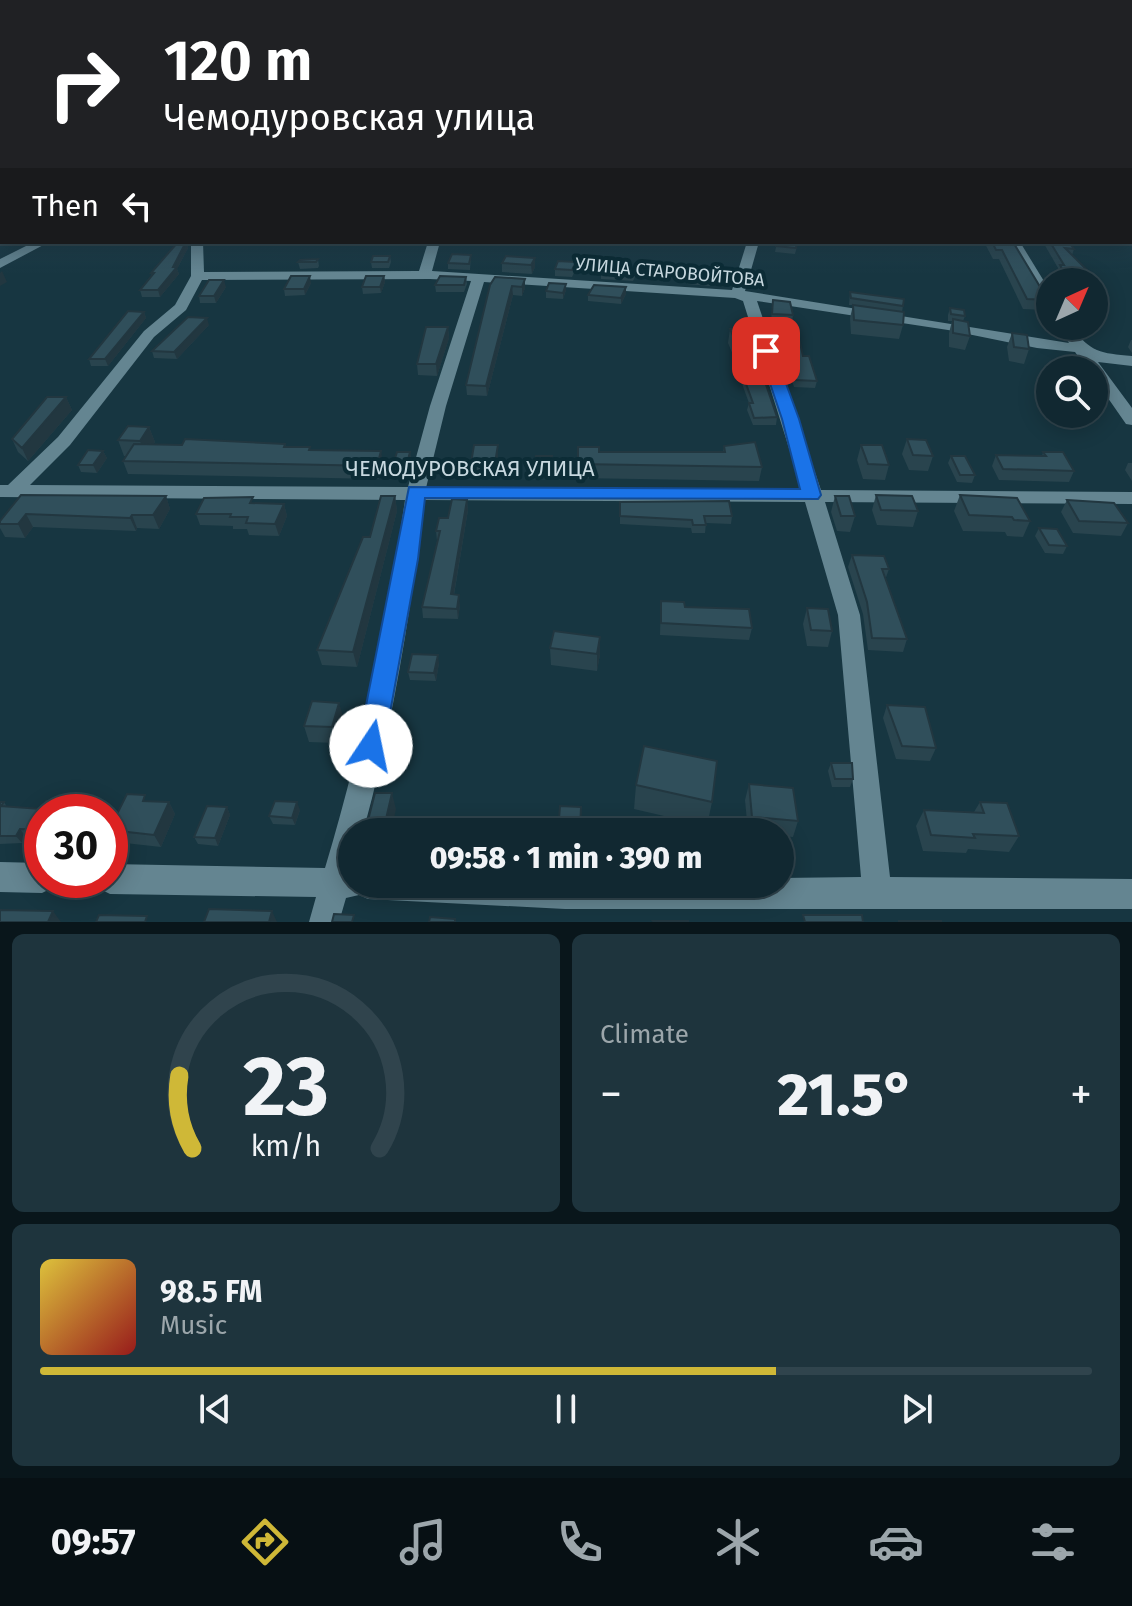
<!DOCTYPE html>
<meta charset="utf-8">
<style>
body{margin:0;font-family:"Fira Sans",sans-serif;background:#1e343d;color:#f1f3f6;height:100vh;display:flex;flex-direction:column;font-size:30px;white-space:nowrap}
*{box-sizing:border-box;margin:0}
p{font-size:26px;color:#9ca6ab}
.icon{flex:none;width:44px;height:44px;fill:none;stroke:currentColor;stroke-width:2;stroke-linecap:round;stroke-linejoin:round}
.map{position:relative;height:922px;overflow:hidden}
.panel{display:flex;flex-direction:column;gap:12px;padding:12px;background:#09161b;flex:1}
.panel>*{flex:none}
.top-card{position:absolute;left:0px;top:0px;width:1132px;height:244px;box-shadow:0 4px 20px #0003,0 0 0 2px #30444d;background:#202124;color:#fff;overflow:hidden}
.needle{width:52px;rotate:44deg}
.tools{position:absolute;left:1036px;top:268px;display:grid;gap:16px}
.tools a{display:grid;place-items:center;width:72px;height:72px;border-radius:50%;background:#112831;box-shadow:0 4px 20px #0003,0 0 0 2px #30444d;font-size:40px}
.speed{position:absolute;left:24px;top:794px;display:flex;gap:16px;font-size:40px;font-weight:700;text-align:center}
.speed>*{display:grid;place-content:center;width:104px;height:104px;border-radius:50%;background:#112831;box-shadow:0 4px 20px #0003,0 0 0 2px #30444d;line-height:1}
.speed .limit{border:12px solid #d22;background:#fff;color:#111}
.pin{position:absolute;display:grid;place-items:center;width:68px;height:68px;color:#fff;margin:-34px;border-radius:16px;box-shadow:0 4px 12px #0006}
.me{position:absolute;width:88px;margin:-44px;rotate:11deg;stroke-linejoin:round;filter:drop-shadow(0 0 6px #0008)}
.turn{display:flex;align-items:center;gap:28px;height:168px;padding:0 32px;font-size:36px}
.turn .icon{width:104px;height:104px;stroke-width:2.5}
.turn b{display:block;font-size:56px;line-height:68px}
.then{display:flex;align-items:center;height:76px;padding:0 32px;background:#0003;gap:16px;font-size:30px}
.big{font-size:60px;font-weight:800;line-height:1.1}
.panel .card{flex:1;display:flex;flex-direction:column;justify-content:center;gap:12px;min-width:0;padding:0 28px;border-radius:12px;background:#1e343d}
.panel .dial{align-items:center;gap:0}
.dial svg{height:208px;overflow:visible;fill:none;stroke:#30444d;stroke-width:7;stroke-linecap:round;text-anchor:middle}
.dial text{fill:#f1f3f6;stroke:none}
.song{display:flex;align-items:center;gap:24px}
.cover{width:96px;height:96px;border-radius:12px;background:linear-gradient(135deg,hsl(50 70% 55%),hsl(0 70% 35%))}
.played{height:8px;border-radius:4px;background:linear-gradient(90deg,#cfb837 70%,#30444d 70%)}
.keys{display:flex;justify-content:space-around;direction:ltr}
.heat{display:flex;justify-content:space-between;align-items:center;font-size:44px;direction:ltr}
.panel .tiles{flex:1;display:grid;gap:12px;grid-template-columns:1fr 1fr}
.card:last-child{grid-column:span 2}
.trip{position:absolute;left:338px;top:818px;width:456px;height:80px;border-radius:40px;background:#112831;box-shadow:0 4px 20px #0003,0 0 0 2px #30444d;font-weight:800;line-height:80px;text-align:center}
.tab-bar{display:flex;height:128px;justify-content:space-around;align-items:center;background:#071014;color:#9ca6ab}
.tab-bar .icon{width:56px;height:56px}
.tab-bar .selected{color:#cfb837}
.tab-bar b{font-size:36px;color:#f1f3f6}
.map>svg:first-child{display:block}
</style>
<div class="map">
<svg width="1132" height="922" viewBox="0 0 1132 922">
<rect width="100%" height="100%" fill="#173641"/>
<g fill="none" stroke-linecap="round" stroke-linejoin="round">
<path fill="#116c87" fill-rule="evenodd" d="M1130 190 1132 191V197L1130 196Z"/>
<path fill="#648591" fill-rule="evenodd" d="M0 171H2V177H0Z
M2 233V241L0 242V234Z
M34 242H49L0 268V259Z
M191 242H203L204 272 419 271 428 242H440L432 271 732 290 747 242H759L745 291 1069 343 1057 326H1071C1091 353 1100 353 1132 356V366L1098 362 1132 408V425L1126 424 1094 378V370H1088L1075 352 1037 348 948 330 757 301 821 490 1132 492V504L825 502 860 615 890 877 1132 879V909H565L368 899 359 895 346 898 339 922H309L316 897 110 894 100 889 96 880H110V864L325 868C361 748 387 624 405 500L0 497V485H8L58 437 144 331 175 305 191 276ZM430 279 471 281 430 406 408 487 30 485 70 445 154 337 186 310 202 280ZM484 282 735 298 743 301 802 490 426 488 446 406ZM424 500 805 502 838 615 861 877 780 878V884H352V832H363C393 724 411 611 424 500Z
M1008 242H1020L1050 291V306L1043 302Z
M0 862 42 863V880H56L52 888 42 893 0 892Z"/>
</g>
<path fill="#29444e" d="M186 242 188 248 177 269 179 274 160 297H142L140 290 152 276 151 273Z
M777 242H798L795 254 775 252Z
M984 242H1013L1048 300 1044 310 1023 309 999 259H993Z
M1043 242H1069L1074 249 1072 255 1096 279 1094 283V282H1062L1057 272 1058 268Z
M471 255 470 270 448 269V263Z
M390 256 391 262 389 268H372L371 262Z
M506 256 535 267 532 274 502 272V263Z
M318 259 319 266 318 268 300 269 298 262Z
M576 262V269L572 277 555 276V269Z
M635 270V277L633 281 601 279V272Z
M384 276 385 282 381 293 363 294 362 287Z
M713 276 710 286 687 284V278Z
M466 277 467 284 464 292H436L435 285Z
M495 277 525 288 522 296 513 295 487 396 467 395 466 385Z
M311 283 305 295 285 296 284 289Z
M226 287 216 303H200L199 296Z
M1094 289 1107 307 1104 315H1094Z
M566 290 563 299 546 298V291Z
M850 292 903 306 902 312 903 325 899 339 851 334 850 318 853 305H849Z
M626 294 621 304 588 301V295Z
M773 300 793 315 792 322 771 321Z
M950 308 965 316 963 321 970 336 965 350 949 347V333L952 321H948V315Z
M144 312 146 318 108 366H91L89 359Z
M209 325 177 359 154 358 152 351Z
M448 327 449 338 437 376 418 375 417 364Z
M730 329 754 340 752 354 733 355 728 343Z
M1012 333 1029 349 1024 364 1009 361 1007 347Z
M781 335 803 356 817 381 815 388 794 387 780 342Z
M1131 340H1132V353L1128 347Z
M742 373 777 417 776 425H753L747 410 749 403 741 381Z
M66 397 72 410 28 461 18 452 12 439Z
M149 427 155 442 153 445 285 444 286 447 383 464 379 479 128 474 123 461 126 456H124L118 440Z
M907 439 933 456 928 471 909 470 902 454Z
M498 445V460L496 478H472L471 463Z
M861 445 889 465 885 480 863 479 857 460Z
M724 446 762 467 759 481 578 478V447L599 452H723Z
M103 451 107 458 97 473 81 472 78 465Z
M410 452 411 460 407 475H393L392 468Z
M1043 452 1074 471 1069 482 999 480 992 466 996 455 1042 456Z
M552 456 551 478H535V471Z
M951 456 975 475 972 483 957 482 948 463Z
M1128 463H1132V481L1125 470Z
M21 495 166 496 170 509 159 529 137 528 136 531 33 527 25 538 5 537 0 528V521Z
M876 495 918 511 913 527 877 525 872 510Z
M960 495 1030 521 1023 537 1007 536 1005 532 963 531 954 511Z
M395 496 397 511 357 667 322 665 317 650 370 537Z
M835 496 855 516 850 532 837 531 831 512Z
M467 500 468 510 454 595 460 605 458 619 423 618 422 607 437 541 436 531Z
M1067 500 1128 523 1121 536 1073 533 1061 512Z
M620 502 732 516 731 524 706 523 705 533H692L691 528 620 524Z
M255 503 284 504 287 516 279 536 249 535 247 529H233V526L200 525 196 514Z
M1039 528 1067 546 1063 554 1045 553 1035 536Z
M852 555 889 569 885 580 907 639 903 652 868 650 863 614 848 567Z
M661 601 685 607 752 628 749 640 660 635Z
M807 608 832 631 828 647 807 646 803 624Z
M550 648 600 654 597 671 551 665Z
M439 663 436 681 410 680 408 672Z
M887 705 936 748 930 761 896 759 883 718Z
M344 719 336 743 309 742 304 726Z
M831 763 853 779 850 787H832L828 771Z
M749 784 798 821 793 837 780 836V832H748L745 800Z
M636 785 712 802 707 826 634 809Z
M148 801 169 802 175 814 161 847 116 842 110 832V828Z
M0 802H4L7 807 41 809 93 804 98 812H42V838L26 837 22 843 0 844Z
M980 802 1019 836 1009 852 968 849 966 853 923 851 916 826 924 810 974 812Z
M227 807 230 815 218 846 198 844 194 837Z
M300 810 295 825 273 824 269 816Z"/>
<path fill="#223740" d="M186 242 188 248 177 269 179 274 160 297 158 290 173 267Z
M535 258V267L532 274 531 265Z
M2 271 7 282 0 286V273Z
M310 276 311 283 305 295 304 289Z
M384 276 385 282 381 293 380 287Z
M525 279V288L522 296V287Z
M224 280 226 287 216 303 214 296Z
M566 284V290L563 299V293Z
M512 286 513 295 487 396 486 386Z
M626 287V294L621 304V298Z
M144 312 146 318 108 366 105 359Z
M207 318 209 325 177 359 174 352Z
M448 327 449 338 437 376 436 364Z
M66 397 72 410 28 461 22 448Z
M149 427 155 442 145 456 140 441Z
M498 445V460L496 478 495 463Z
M103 451 107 458 97 473 93 465Z
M381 451 383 464 379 479 377 466Z
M410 452 411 460 407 475 406 468Z
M166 496 170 509 159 529 153 515Z
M395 496 397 511 357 667 353 652Z
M467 500 468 510 452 605 451 594Z
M284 504 287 516 279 536 275 524Z
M26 514 33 527 25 538 18 524Z
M132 515 137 528 136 531 130 518Z
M459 595 460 605 458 619 457 609Z
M600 637V654L597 671V654Z
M438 655 439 663 436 681 434 673Z
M339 703 344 719 336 743 332 727Z
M392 793 396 809 391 832H383Z
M169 802 175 814 161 847 154 835Z
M297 802 300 810 295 825 292 818Z
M93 804 98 812H89Z
M227 807 230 815 218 846 215 838Z
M20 829 26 837 22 843 16 836Z
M53 911 61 922H48Z
M272 911 277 922H269Z"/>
<path fill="#304f5b" stroke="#223740" stroke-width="2" d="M2 147V161L0 162V148Z
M178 242H186L173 267H177L158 290H140L154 273H151Z
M777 242H797L796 248 776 246Z
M992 242H1013L1048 300 1027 299 1002 250H996Z
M1050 242H1069L1074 249 1065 248 1096 279H1086L1089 282H1069L1060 265H1064Z
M452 254 471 255 469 264 448 263Z
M373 256H390L388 262H371Z
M506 256 535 258 531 265 502 263Z
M318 259 316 262H298L300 260Z
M558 261 576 262 572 270 555 269Z
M605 266 635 270 633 274 601 272Z
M692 267 714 270 711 279 687 278Z
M291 276H310L304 289H284Z
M366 276H384L380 287H362Z
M440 276 466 277 464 285H435Z
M495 277 525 279 522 287 512 286 486 386 466 385 490 285Z
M209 280H224L214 296H199Z
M549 283 566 284 563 293 546 291Z
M594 285 626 287 621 298 588 295Z
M1094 289 1107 307 1094 306Z
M850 292 904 299 903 306 851 298Z
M773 300 790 302 793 315 772 314Z
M853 305 904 312 903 325 854 320Z
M950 308 964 310 965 316 951 314Z
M128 311 144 312 105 359H89Z
M188 317 207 318 174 352 152 351Z
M953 319 968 322 970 336 953 333Z
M426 327H448L436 364H417Z
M749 328 754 340H735L730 329Z
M1012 333 1027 335 1029 349 1014 347Z
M798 334 803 356H809L817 381 795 380 781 335Z
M742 373H762L777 417 754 418 749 403H753Z
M47 397H66L22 448 12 439Z
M128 426 149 427 140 441 118 440Z
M185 439 285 444 284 447H310L309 450 381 451 377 466 123 461 134 444 182 445Z
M907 439 926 440 933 456 913 455Z
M755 442 762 467 578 464V447H599V452H725L724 446Z
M474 445H498L495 463H471Z
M861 445H882L889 465 868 464Z
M88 450 103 451 93 465H78Z
M397 452H410L406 468H392Z
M1043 452H1063L1074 471 1003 469 996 455 1046 456Z
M536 456H552L551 471H535Z
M951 456H965L975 475H960Z
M21 495 166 496 153 515H132L130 518 26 514 18 524H0V521Z
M876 495 912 496 918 511 881 510Z
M960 495 1017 498 1030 521 1014 520 1012 517 969 515Z
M381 496H395L353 652 317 650 363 537H370Z
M835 496H849L855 516H841Z
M253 497 250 503 284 504 275 524 246 523 248 517H230L231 514H196L204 498Z
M452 499 467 500 451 594 459 595 457 609 422 607 440 531H436L439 518H448Z
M1067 500 1114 503 1128 523 1079 521Z
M729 501 732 516H704L706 525H693L692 520 620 516V502Z
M1039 528 1057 529 1067 546 1049 545Z
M852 555 884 556 889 569H882L907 639 872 638 867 602Z
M661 601 684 602 685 607 749 609 752 628 661 623Z
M807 608 828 609 832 631 811 630Z
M554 631 600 637 597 654 550 648Z
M412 654 438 655 434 673 408 672Z
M312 701 339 703 332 727 304 726Z
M887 705 925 707 936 748 902 746Z
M644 746 717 761 712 802 636 785Z
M831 763H852L853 779H835Z
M749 784 793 788 798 821 752 817Z
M375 793H392L383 832H365Z
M127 794 145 795 143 801 169 802 154 835 110 830V828Z
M46 801 93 804 89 812H42V830L20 829 16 836H0V802H4L1 806 41 809Z
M275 801 297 802 292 818 269 816Z
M980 802 1007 803 1019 836 973 834 975 838 931 835 924 810 984 813Z
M207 806 227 807 215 838 194 837Z
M560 806 581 807 580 832H558Z
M427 817 440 818 438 832H424Z
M209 909 272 911 269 922H204Z
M0 910 53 911 48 922H0Z
M334 914 354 915 352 922H332Z
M99 915 147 916 145 922H96Z
M803 915H862L863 922H805Z
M430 917 455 919V922H429Z
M653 921H688V922H654Z
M899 921H941V922H899Z"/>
<linearGradient id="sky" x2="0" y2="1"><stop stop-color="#0d1e24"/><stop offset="0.53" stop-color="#365265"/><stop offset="1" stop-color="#365265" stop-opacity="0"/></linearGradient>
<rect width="1132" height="274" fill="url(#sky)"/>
<path fill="#1a73e8" stroke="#114b97" stroke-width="2" d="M766 347 774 351 799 419 821 495 818 499 425 498 418 559 384 746 380 754 371 757 362 754 358 746 409 487 800 489 782 419 759 351Z"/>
<g text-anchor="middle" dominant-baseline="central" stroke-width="8" stroke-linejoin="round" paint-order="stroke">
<g font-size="18" fill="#c7d8df" stroke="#0c2c36">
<text transform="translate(670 272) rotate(5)">УЛИЦА СТАРОВОЙТОВА</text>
</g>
<g font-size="22" fill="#c7d8df" stroke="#0c2c36">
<text x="470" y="468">ЧЕМОДУРОВСКАЯ УЛИЦА</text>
</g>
</g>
</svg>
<div class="tools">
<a><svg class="needle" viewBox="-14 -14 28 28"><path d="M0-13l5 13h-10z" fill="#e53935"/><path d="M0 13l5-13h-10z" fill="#9ca6ab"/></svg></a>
<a><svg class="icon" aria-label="search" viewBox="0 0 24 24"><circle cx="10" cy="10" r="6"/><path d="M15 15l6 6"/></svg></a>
</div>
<div class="speed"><div class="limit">30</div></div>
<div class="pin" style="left:766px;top:351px;background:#d93025"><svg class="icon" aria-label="arrive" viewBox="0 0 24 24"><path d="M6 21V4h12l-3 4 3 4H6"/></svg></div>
<svg class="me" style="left:371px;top:746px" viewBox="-20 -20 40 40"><circle r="19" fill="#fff"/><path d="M0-13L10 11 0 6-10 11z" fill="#1a73e8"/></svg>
<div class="trip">09:58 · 1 min · 390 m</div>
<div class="top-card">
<div class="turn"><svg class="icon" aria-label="right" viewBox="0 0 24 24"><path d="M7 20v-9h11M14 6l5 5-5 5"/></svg><div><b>120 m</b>Чемодуровская улица</div></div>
<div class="then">Then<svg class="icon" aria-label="left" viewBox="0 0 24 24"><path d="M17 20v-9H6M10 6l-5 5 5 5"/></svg></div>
</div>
</div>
<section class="panel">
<div class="tiles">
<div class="card dial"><svg viewBox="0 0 100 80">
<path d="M14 69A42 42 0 1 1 86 69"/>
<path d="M14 69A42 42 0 0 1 9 41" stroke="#cfb837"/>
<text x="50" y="56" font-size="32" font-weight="700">23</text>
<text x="50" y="72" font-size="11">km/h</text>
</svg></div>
<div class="card"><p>Climate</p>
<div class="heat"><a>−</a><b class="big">21.5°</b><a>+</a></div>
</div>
<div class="card">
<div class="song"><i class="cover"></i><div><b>98.5 FM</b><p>Music</p></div></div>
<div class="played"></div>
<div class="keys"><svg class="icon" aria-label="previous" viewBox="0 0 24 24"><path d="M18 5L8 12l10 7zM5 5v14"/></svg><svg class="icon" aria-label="pause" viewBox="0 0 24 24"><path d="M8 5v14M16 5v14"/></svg><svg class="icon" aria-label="next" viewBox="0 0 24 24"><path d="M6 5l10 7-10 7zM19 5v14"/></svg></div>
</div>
</div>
</section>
<nav class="tab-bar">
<b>09:57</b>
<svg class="icon selected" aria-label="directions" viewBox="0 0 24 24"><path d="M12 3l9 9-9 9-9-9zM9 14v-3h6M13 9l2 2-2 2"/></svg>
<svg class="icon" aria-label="music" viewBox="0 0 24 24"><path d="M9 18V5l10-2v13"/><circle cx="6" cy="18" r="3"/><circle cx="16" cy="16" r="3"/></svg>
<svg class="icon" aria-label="phone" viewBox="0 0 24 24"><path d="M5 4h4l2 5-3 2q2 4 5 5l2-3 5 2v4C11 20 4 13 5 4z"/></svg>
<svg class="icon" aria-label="climate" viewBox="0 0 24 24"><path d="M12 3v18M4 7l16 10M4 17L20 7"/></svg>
<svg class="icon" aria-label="car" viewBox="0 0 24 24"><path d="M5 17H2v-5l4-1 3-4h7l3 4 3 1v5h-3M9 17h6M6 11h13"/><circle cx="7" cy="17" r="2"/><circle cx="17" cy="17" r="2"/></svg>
<svg class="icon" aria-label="filters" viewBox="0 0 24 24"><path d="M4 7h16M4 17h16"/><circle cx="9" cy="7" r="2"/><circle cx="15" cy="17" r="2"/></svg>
</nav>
